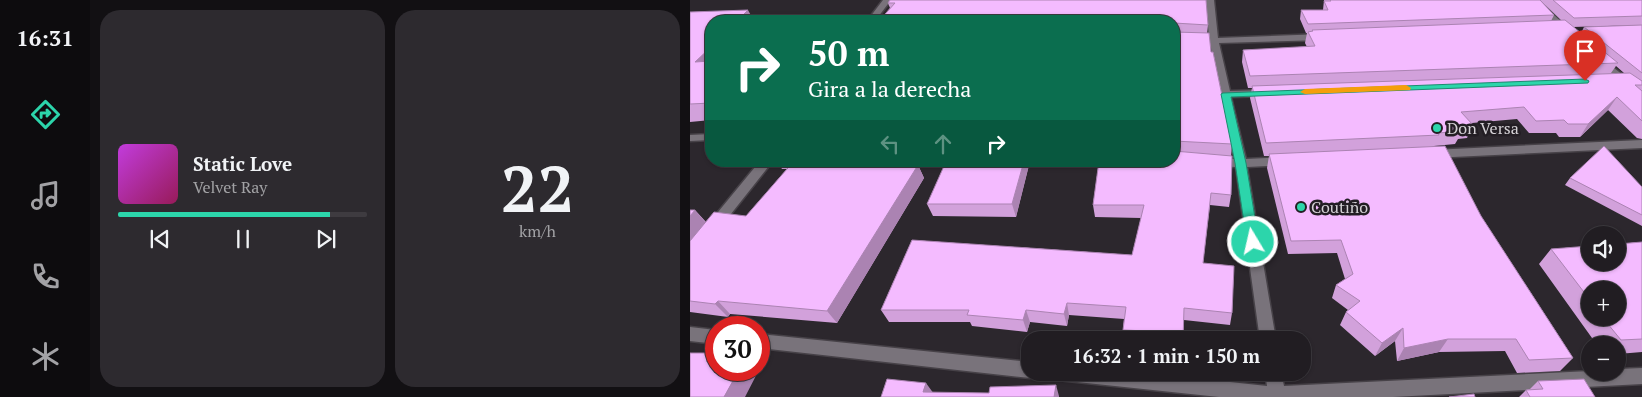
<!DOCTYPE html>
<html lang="es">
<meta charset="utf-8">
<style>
body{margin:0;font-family:"PT Serif",serif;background:#2d2a2f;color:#f1f3f6;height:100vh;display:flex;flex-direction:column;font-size:19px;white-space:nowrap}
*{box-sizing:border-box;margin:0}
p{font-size:16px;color:#a2a2a5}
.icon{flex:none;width:28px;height:28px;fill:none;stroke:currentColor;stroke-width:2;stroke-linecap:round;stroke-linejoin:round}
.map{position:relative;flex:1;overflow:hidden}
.details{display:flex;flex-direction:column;gap:10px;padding:10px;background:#121013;width:600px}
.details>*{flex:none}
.guide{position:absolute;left:15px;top:15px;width:475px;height:152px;border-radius:20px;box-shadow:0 1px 4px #0004,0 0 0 1px #3e3b40;background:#0b6e4f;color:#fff;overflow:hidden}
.tools{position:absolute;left:891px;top:226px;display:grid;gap:10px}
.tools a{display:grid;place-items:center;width:45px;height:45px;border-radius:50%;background:#211d22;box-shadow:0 1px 4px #0004,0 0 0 1px #3e3b40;font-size:25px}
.speed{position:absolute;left:15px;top:316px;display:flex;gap:10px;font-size:25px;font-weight:700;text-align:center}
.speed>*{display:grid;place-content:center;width:65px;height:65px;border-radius:50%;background:#211d22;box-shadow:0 1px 4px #0004,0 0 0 1px #3e3b40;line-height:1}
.speed .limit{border:8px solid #d22;background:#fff;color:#111}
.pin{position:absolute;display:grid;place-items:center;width:42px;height:42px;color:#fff;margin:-51px -21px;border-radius:50% 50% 50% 0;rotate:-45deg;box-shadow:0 0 5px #0007}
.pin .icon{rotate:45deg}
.me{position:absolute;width:55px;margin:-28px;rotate:351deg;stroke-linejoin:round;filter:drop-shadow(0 0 4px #0008)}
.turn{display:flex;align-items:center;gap:18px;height:105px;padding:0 20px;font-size:22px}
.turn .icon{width:65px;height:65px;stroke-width:2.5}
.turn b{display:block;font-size:35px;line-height:42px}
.lanes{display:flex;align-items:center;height:48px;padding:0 20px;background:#0003;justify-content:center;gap:25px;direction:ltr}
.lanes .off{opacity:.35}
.details .card{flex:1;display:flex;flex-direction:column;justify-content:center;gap:8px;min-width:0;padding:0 18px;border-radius:20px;background:#2d2a2f}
.details .dial{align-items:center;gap:0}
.dial b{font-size:65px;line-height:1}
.song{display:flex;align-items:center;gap:15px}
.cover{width:60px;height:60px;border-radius:8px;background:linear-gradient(135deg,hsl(290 70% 55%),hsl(330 70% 35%))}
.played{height:5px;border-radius:2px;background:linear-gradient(90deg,#2cd5ab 85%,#3e3b40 85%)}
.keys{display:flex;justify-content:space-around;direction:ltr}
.details .tiles{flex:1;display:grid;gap:10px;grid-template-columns:repeat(2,1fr)}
.trip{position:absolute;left:331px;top:331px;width:290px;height:50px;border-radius:20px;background:#211d22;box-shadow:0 1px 4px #0004,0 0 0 1px #3e3b40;font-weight:700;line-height:50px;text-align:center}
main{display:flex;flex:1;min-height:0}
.tab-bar{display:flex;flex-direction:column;width:90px;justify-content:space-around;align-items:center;background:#0d0c0e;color:#a2a2a5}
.tab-bar .icon{width:35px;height:35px}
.tab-bar .current{color:#2cd5ab}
.tab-bar b{font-size:22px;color:#f1f3f6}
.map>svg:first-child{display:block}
</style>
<main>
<nav class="tab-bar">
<b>16:31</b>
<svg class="icon current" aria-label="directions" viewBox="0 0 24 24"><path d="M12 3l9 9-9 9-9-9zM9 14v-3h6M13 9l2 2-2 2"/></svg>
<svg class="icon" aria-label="music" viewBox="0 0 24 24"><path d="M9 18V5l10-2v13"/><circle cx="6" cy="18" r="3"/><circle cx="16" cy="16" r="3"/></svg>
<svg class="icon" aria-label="phone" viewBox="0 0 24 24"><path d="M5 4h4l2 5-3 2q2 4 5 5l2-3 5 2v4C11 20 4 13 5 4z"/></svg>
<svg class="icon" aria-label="climate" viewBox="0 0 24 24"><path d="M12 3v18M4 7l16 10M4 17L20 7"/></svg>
</nav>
<section class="details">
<div class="tiles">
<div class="card">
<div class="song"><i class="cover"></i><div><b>Static Love</b><p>Velvet Ray</p></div></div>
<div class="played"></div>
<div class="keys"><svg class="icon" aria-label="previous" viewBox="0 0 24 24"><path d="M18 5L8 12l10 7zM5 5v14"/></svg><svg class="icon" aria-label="pause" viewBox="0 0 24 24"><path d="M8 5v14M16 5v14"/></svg><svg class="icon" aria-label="next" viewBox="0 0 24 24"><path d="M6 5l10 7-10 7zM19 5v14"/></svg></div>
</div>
<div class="card dial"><b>22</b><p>km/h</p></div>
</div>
</section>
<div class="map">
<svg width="952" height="397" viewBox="0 0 952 397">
<rect width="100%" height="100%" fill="#2c272d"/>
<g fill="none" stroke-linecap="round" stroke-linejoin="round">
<defs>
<path id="minor" d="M193 0H201L185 21H177Z
M516 0H524L528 38 634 34 638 37 634 40 529 43 540 91 578 90 583 93 578 96 541 97 556 159 595 157 601 161 595 165 557 167 586 340H570L546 167 525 166 519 162 525 158 544 159 520 43 484 42V36L519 38Z
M839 0H848L880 30V34H874Z
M910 57 952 90V98L948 97 907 62V58Z
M21 134V140L0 141V135Z
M952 140V148L742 158 736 154 742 150Z
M70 161H83L29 229H19L17 226 19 223Z
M0 327 26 330V344L0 341Z
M69 334 340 362V372H347L346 375 340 378 69 348Z
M952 368V384L703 397H529L368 380 362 377 360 372H448L577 386 575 372H591L594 386 900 371V372H928V369Z"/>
</defs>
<use href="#minor" stroke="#474248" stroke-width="3"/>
<use href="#minor" fill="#79737b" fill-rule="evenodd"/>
</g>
<path fill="#d2a1db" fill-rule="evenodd" d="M200 0H516L518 25 517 33H519L521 52H523L542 144 541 156H542L541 195 539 207 520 205 513 263 544 266 542 313 540 325 494 320 493 340H434L433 330 434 319 379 315 377 326 340 322 337 332 282 326 280 322H199L191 310 222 240 442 255 451 218 405 217 403 205 409 161H484V21H189L200 8 198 3Z
M634 0H850L864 15 861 21H872L850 0H952V25L883 27 891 33 894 27 952 25V139L947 138 918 110 890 137H869L866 133H839L827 119 782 123 783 125 777 138 768 139 765 144 744 146 791 216 883 358 870 371 827 373 815 351 749 352 707 361 705 341 685 356 650 325 656 312 658 310 642 298 646 285 655 279 647 253 598 254 577 168 579 156H574L560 98 562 88H558L552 62 553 50 617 47 615 43 617 33H616L610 19 611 10H633ZM926 66 934 73H921Z
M0 12 21 21V120L0 122Z
M87 161H191L189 164 228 165 234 178 147 323 40 314 38 317 0 312V210H5L16 222 56 216 97 169H92Z
M275 161H340L326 217 243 216 237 204 273 166Z
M880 178 952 187V226L875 185Z
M952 242V352L928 354V345H907L849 264 861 249ZM900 290 928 318H900Z
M848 381 905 397H829L836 390 840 389Z"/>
<path fill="#ab83b2" d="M58 10 64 21H47Z
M21 47V73L5 62Z
M927 97 918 110 890 137 898 124Z
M175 161H191L180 177 173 164Z
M334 161H340L326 217 322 204Z
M228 165 234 178 147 323 137 311Z
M5 210 16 223 0 242V216Z
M28 301 40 314 38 317 25 304Z
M377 303 379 315 377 326 374 314Z
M336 310 340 322 337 332 333 320Z
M713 328 705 341 685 356 692 343Z
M758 339 749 352 707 361 714 348Z
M69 360 72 364 55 397H34L49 370H69Z
M236 383 244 394 233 392Z
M366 385 369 396V397H364Z"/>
<path fill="#f4bbff" stroke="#ab83b2" d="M200 0H516L518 25 484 23V25V21H189L205 3H198Z
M640 0H850L864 15 618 24 611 10H638L634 1H641Z
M863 0H952V16L884 18Z
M58 10 47 21H21V47L5 62 21 61V103L0 104V12Z
M875 20 928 63 560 76 553 50 625 46 618 32 623 31 622 30Z
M952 25V73L894 27Z
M484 32 519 33 521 52H523L542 144 484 141V142Z
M940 73 952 81V85H945L952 91V121L927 97 898 124H878L874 120 846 121 834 107 771 112 783 125 768 127 772 131 748 133 749 135 576 143 562 86Z
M755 146 791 216 883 358 839 360 826 339H758L714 348 713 328 692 343 656 312 670 301 646 285 663 274 651 240 601 241 579 154Z
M914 146 952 187V215L880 178Z
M484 151 542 156 541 195 521 193 513 263 544 266 542 313 494 308 493 340H456L457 331 433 330 436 307 377 303 374 314 336 310 333 320 277 315 279 310H191L222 240 442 255 454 205H403L409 161H484Z
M104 161H175L173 164 228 165 137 311 28 301 25 304 0 301V241L24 212 56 216Z
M275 161H334L322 204H237L254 166H273Z
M0 210H5L0 216Z
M952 242V339L931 340 913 318H928V290H900V300L861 249 900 246V262H928V244Z
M0 353H26V370H49L34 397H0Z
M197 379 236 383 233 392 299 393 300 387 366 385 364 397H191Z
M894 379 905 397H840L836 390 853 389 848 381Z
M784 394 785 397H759Z"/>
<path fill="#2cd5ab" stroke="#1d8a6f" d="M895 79 899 81 898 83 541 97 556 163 569 242 567 245H559L557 242 545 163 531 94 533 93Z"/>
<path fill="#f59e0b" d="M716 85 721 88 720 90 615 94 610 92 615 89Z"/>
<g fill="#2cd5ab" stroke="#231e24" stroke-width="2">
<circle cx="747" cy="128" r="5"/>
<circle cx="611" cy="207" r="5"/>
</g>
<g text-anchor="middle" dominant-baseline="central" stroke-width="5" stroke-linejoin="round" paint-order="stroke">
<g font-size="16" fill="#d4d1d5" stroke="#231e24" text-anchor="start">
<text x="757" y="128">Don Versa</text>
<text x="621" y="207">Coutiño</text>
</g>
</g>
</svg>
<div class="tools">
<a><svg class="icon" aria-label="sound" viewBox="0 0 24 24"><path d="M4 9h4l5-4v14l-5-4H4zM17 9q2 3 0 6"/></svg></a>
<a>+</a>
<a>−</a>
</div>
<div class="speed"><div class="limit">30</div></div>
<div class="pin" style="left:895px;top:81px;background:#d93025"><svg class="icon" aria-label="arrive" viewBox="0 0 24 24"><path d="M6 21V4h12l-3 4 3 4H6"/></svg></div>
<svg class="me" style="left:563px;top:242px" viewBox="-20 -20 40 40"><circle r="17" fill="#2cd5ab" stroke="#fff" stroke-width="3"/><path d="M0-11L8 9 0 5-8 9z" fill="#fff"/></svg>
<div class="trip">16:32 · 1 min · 150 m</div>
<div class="guide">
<div class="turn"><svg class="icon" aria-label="right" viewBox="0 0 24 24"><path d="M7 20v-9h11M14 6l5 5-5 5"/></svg><div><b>50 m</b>Gira a la derecha</div></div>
<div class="lanes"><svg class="icon off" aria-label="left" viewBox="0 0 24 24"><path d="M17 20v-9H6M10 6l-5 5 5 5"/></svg><svg class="icon off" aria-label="ahead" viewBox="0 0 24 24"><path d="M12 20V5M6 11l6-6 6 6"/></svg><svg class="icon" aria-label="right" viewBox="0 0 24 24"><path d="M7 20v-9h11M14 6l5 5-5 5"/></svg></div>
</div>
</div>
</main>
